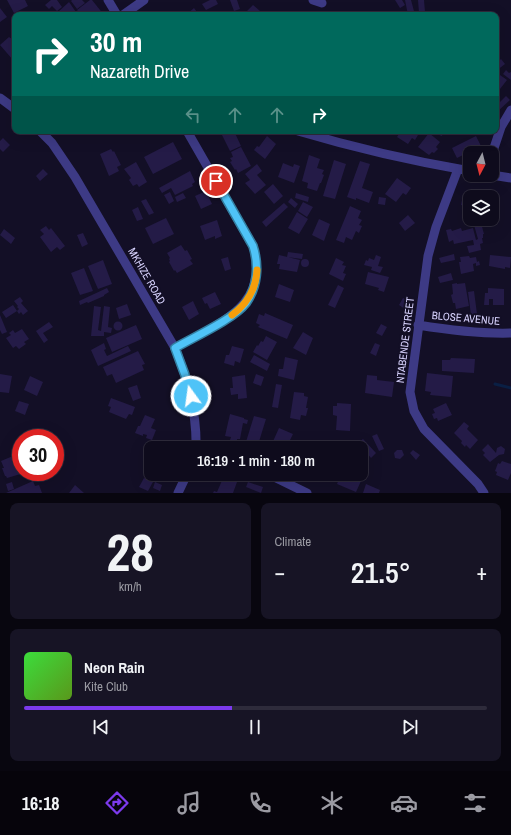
<!DOCTYPE html>
<meta charset="utf-8">
<style>
body{margin:0;font-family:"Archivo Narrow",sans-serif;background:#171425;color:#f1f3f6;height:100vh;display:flex;flex-direction:column;font-size:15px;white-space:nowrap}
*{box-sizing:border-box;margin:0}
p{font-size:13px;color:#9b9ba3}
.icon{flex:none;width:22px;height:22px;fill:none;stroke:currentColor;stroke-width:2;stroke-linecap:round;stroke-linejoin:round}
.map{position:relative;height:493px;overflow:hidden}
.details{display:flex;flex-direction:column;gap:10px;padding:10px;background:#08060f;flex:1}
.details>*{flex:none}
.guide{position:absolute;left:12px;top:12px;width:487px;height:122px;border-radius:8px;box-shadow:0 4px 16px #0002,0 0 0 1px #2e2b3b;background:#00695c;color:#fff;overflow:hidden}
.needle{width:26px;rotate:187deg}
.fabs{position:absolute;left:463px;top:146px;display:grid;gap:8px}
.fabs a{display:grid;place-items:center;width:36px;height:36px;border-radius:8px;background:#0e0b1c;box-shadow:0 4px 16px #0002,0 0 0 1px #2e2b3b;font-size:20px}
.speed{position:absolute;left:12px;top:429px;display:flex;gap:8px;font-size:20px;font-weight:700;text-align:center}
.speed>*{display:grid;place-content:center;width:52px;height:52px;border-radius:50%;background:#0e0b1c;box-shadow:0 4px 16px #0002,0 0 0 1px #2e2b3b;line-height:1}
.speed .limit{border:6px solid #d22;background:#fff;color:#111}
.pin{position:absolute;display:grid;place-items:center;width:34px;height:34px;color:#fff;margin:-17px;border:2px solid #fff;border-radius:50%;box-shadow:0 1px 4px #0007}
.me{position:absolute;width:44px;margin:-22px;rotate:346deg;stroke-linejoin:round;filter:drop-shadow(0 0 3px #0008)}
.turn{display:flex;align-items:center;gap:14px;height:84px;padding:0 12px;font-size:18px}
.turn .icon{width:52px;height:52px;stroke-width:2.5}
.turn b{display:block;font-size:28px;line-height:34px}
.lanes{display:flex;align-items:center;height:38px;padding:0 12px;background:#0003;justify-content:center;gap:20px;direction:ltr}
.lanes .off{opacity:.35}
.big{font-size:30px;font-weight:600;line-height:1.1}
.details .card{flex:1;display:flex;flex-direction:column;justify-content:center;gap:6px;min-width:0;padding:0 14px;border-radius:8px;background:#171425}
.details .dial{align-items:center;gap:0}
.dial b{font-size:52px;line-height:1}
.song{display:flex;align-items:center;gap:12px}
.cover{width:48px;height:48px;border-radius:6px;background:linear-gradient(135deg,hsl(120 70% 55%),hsl(90 70% 35%))}
.played{height:4px;border-radius:2px;background:linear-gradient(90deg,#7c3aed 45%,#2e2b3b 45%)}
.keys{display:flex;justify-content:space-around;direction:ltr}
.heat{display:flex;justify-content:space-between;align-items:center;font-size:22px;direction:ltr}
.details .tiles{flex:1;display:grid;gap:10px;grid-template-columns:1fr 1fr}
.card:last-child{grid-column:span 2}
.trip{position:absolute;left:144px;top:441px;width:224px;height:40px;border-radius:8px;background:#0e0b1c;box-shadow:0 4px 16px #0002,0 0 0 1px #2e2b3b;font-weight:600;line-height:40px;text-align:center}
.tabs{display:flex;height:64px;justify-content:space-around;align-items:center;background:#06040b;color:#9b9ba3}
.tabs .icon{width:28px;height:28px}
.tabs .selected{color:#7c3aed}
.tabs b{font-size:18px;color:#f1f3f6}
.map>svg:first-child{display:block}
</style>
<div class="map">
<svg width="511" height="493" viewBox="0 0 511 493">
<rect width="100%" height="100%" fill="#130f26"/>
<g fill="none" stroke-linecap="round" stroke-linejoin="round">
<path stroke="#0a1f44" stroke-width="3" d="M495 384 511 388"/>
</g>
<path fill="#241b47" d="M7 0H25L28 6 14 13Z
M51 0H57L62 7 57 11 52 6 49 9 45 5Z
M72 0H82L85 3 77 9 71 1Z
M90 0H92L104 15H90L87 12 81 15 77 10Z
M210 0H216L218 4 206 10 202 4Z
M230 0H237L240 9 234 11Z
M395 0H402L405 5 400 8Z
M405 0H411L415 15H408Z
M418 0H424L425 12 419 13Z
M69 2 78 15H59L57 13Z
M253 5 260 11 256 15H249L246 12Z
M0 8 7 17 0 22Z
M194 8 199 15H186Z
M9 37 15 41V58L13 60 0 45Z
M501 59 505 64 496 71V64Z
M506 70 509 73 511 72V80L503 74Z
M500 75 507 80 500 89 496 86V80Z
M506 96 510 100 497 112 496 110V102L498 104Z
M220 131H234L241 146 230 151Z
M401 131H412L418 135 415 140 412 138 408 144 397 137Z
M425 131H440L443 132 442 136 431 132 428 133Z
M429 133 440 142 436 147 438 149 434 153 432 152 429 155 418 147Z
M267 136 276 144 265 159 254 150 257 146 259 147Z
M476 136 481 146 457 158 452 148Z
M3 138 10 145 3 152 0 149V141Z
M173 142 182 159 153 174 144 157Z
M241 147 251 166 238 173 236 169 235 170 230 162 232 161 230 158 233 157 231 152Z
M111 149 113 152 114 151 121 165 117 167 119 171 109 176 100 154Z
M309 155 320 159 317 168 324 170 322 174 324 175 321 183H320L317 191 307 188 308 183 302 181Z
M334 160 346 164 335 199 323 196Z
M360 161 370 164 362 188 373 192 369 203 356 198V200L347 197Z
M136 162 147 182 139 187 137 184 133 186 129 180 131 178 124 169Z
M283 163 293 167 294 164 300 166 294 183 278 177Z
M257 164 262 171 257 175 266 185 255 194 245 183 250 180 245 174Z
M43 169 48 174 40 181 36 176Z
M190 171 195 182 192 184 193 186 175 195 171 188 162 193 159 188Z
M397 178 411 188 406 195 403 193 396 202 385 194Z
M273 184 283 196 274 204 264 192Z
M206 191 212 204 201 209 195 196Z
M170 192 174 201 169 204 164 195Z
M183 193 186 198 177 202 175 197Z
M296 193 309 197 308 202 295 198Z
M463 195 470 196V211H469V209L465 208V206L461 205Z
M379 197 386 198 385 205 378 204Z
M291 198 298 204 295 208 288 202Z
M146 199 154 213 149 215 141 201Z
M303 202 313 207 307 217 298 211Z
M284 203 288 207 266 227 262 222Z
M350 206 361 211 358 218 362 220 359 225 362 226 359 233 356 231 352 240 346 237 344 243 336 240Z
M138 207 143 219 137 221 132 210Z
M297 212 308 219 299 234 288 228Z
M408 215 415 223 405 231 399 223Z
M166 218 174 234 153 244 145 228Z
M319 219 330 224 324 241 312 235Z
M217 220 222 236 215 239V236L205 240 200 226Z
M481 223 484 234H483V238H482L483 243 480 244 481 250 469 253 467 246 474 245 473 240 454 244 453 240 449 242 446 230 451 229 452 231 461 228 462 231 473 228 476 240 478 239 474 225Z
M46 226 49 230 51 228 65 246 60 250 57 247 51 252 40 237 44 234 40 230Z
M4 229 15 238 11 244 0 235Z
M83 233 88 244 82 247 77 235Z
M181 245 185 251 187 250 192 259 190 260 193 264 177 273 175 270 174 271 169 262 170 261 169 259 170 258 167 253Z
M288 252 303 254 302 259 287 257Z
M454 254 455 260 441 263 439 258Z
M279 255 300 260 297 272 279 269 280 264H277Z
M376 255 381 257 378 266 383 267 380 273 371 270 372 267 364 265 366 260 368 261 369 258 374 260Z
M490 255 511 257 510 268 505 267V269L489 266Z
M469 256 470 258 476 257 477 262 479 261 480 265 476 266V263L473 264 474 271 461 274 459 262H461L460 257Z
M228 257 231 269 225 271 221 259Z
M336 258 344 262 342 265 346 266 343 273 346 274 343 281 329 274Z
M301 263a4 4 0 1 1 8 0a4 4 0 1 1-8 0Z
M103 260 112 284 98 289 88 266Z
M84 268 93 291 80 295 71 273Z
M368 272 389 277 384 292 378 290 379 288 365 284Z
M451 273 453 280 440 283 438 277Z
M457 283V284L465 283 469 306 456 309 455 303H453L451 295 453 294 452 284Z
M279 284 294 290 290 302 275 297Z
M338 285 344 288 335 308 328 305Z
M107 288 109 292 104 295V296L88 303 87 302 80 305 79 301Z
M488 288 504 289V305H493V299H489V305H484L485 293H488Z
M474 291 477 314 471 315 468 292Z
M215 292 221 304 210 309 207 303 205 304 202 298Z
M20 297 23 301 21 303 28 311 23 315 21 312 19 314 17 311 19 309 17 307 18 306 14 301Z
M403 298 409 301 405 309 399 305Z
M193 301 199 314 189 320 182 307Z
M127 304 131 315 119 319 116 308Z
M13 305 17 311 6 318 2 312Z
M94 306 101 307 98 330 101 331 104 306 110 307 108 327 112 328 111 333 104 332V336H91Z
M265 313 293 325 287 339 258 327 260 325 256 323 259 314 264 316Z
M0 315 7 332 2 334 0 330Z
M113.5 326a4.5 4.5 0 1 1 9 0a4.5 4.5 0 1 1-9 0Z
M49 322 53 327 43 333 48 340 44 343 36 331Z
M381 324 387 327 382 336 376 333Z
M136 325 142 339 112 352 106 338Z
M22 329 29 339 24 342 26 344 19 349 16 346 13 348 6 338 11 335 9 333 13 330 15 333Z
M303 332 313 338 306 355 293 348Z
M266 336 277 342 267 360 253 352 257 345 258 346 261 341 263 342Z
M104 343 106 349 104 350 107 356 128 346 131 351 98 366 91 350Z
M375 343 380 345 376 356 370 353Z
M232 346 244 349 240 363 235 361 234 366 224 363 226 355H229Z
M138 351 145 364 142 365 144 370 116 383 112 374 107 376 103 367Z
M254 355 270 364 267 371 250 362Z
M285 357 298 360 294 380 278 376 279 369H283Z
M451 358 475 359 474 373 442 371V360H450Z
M427 373 453 376 451 397 430 395 431 392 425 391Z
M0 374 12 376 9 393 0 392Z
M256 374 264 377 261 386 253 383Z
M245 375 247 398 238 399V394L231 395 230 388H233L232 377Z
M367 375 377 376V380L394 382 392 397 365 393Z
M30 376 43 382 37 396 24 390Z
M276 384 282 385 278 408 272 407Z
M137 385 141 398 133 401 128 388Z
M294 392 304 393V396L308 397 306 408H308L306 416 301 415 300 420 290 418Z
M111 398 135 407 132 415 129 414 126 419 109 412 111 407 108 406Z
M19 401 29 404 25 415 15 411Z
M337 403 351 404 350 431 336 430 337 416 333 415V406H337Z
M446 403 452 415 438 421 437 418 434 419 432 414 435 413 433 409Z
M230 414 244 418V419L248 420 247 424 243 423 240 439H237V442L230 440 231 437 225 436Z
M145 415 155 419 151 428 156 430 152 440 146 438 147 435 143 434V436L135 433 138 426H140Z
M254 416 266 419 257 448 245 445Z
M464 422 469 426 467 429 478 440 470 449 466 445 465 447 461 443 462 441 454 433Z
M279 428 293 434 286 448H270Z
M377 434 384 449 379 451 372 436Z
M363 439 376 453 371 458 358 443Z
M148 444 157 448H151V453L145 450Z
M488 444 496 453 497 448 501 446 505 449 504 454 499 455 490 462 483 455 485 453 482 450Z
M397 450H402L404 455 400 459 395 458 394 453Z
M413 450 420 455 416 460 410 453Z
M13 456 17 466 21 464V472H24V473L7 478 6 476H5L2 468H4L1 461Z
M502 461 511 464V473L508 480 496 475 497 472 495 471 498 463 500 464Z
M312 474H322L320 480 317 478 316 481 310 478Z
M341 474H345L361 481 356 492 337 484Z
M224 476 237 482 233 493H213L214 491 217 492Z
M144 478 153 482 148 491 139 487Z
M33 481 35 486 39 485 42 493H6Z
M12 482 14 489 8 491 6 484Z
M155 482 162 485 160 491 153 488Z
M248 482 263 487 261 493 246 487Z
M366 484 380 490 379 493H363Z
M75 485 84 493H69Z"/>
<g fill="none" stroke-linecap="round" stroke-linejoin="round">
<path stroke="#3d3a85" stroke-width="9" d="M108 0 117 15
M313 0 322 3
M123 15 144 0
M0 98 15 109
M40 131 52 143 75 177 175 348C188 380 197 413 196 448
M298 131C355 148 412 161 470 171
M492 154 501 127 511 110
M458 169 436 227 428 256 410 392 414 411 424 429 478 484 484 493
M492 175 511 178
M418 325C449 330 479 334 511 333
M175 348C218 323 271 307 253 246L187 131
M196 447 208 448
M268 474 307 493
M178 493 187 474"/>
</g>
<g fill="none" stroke-linecap="round" stroke-linejoin="round">
<defs>
<path id="route" d="M191 396 185 375 175 348C194 337 234 319 246 303 258 286 259 265 253 246L216 181"/>
</defs>
<use href="#route" stroke="#337fa1" stroke-width="10"/>
<use href="#route" stroke="#4fc3f7" stroke-width="7"/>
<path stroke="#f59e0b" stroke-width="7" d="M232 315C247 304 256 289 257 270"/>
</g>
<g text-anchor="middle" dominant-baseline="central" stroke-width="4" stroke-linejoin="round" paint-order="stroke">
<g font-size="11" fill="#d9d4ff" stroke="#130f26">
<text transform="translate(147 276) rotate(60)">MKHIZE ROAD</text>
<text transform="translate(466 318) rotate(5)">BLOSE AVENUE</text>
<text transform="translate(405 340) rotate(-83)">NTABENDE STREET</text>
</g>
</g>
</svg>
<div class="fabs">
<a><svg class="needle" viewBox="-14 -14 28 28"><path d="M0-13l5 13h-10z" fill="#e53935"/><path d="M0 13l5-13h-10z" fill="#9b9ba3"/></svg></a>
<a><svg class="icon" aria-label="layers" viewBox="0 0 24 24"><path d="M12 4l9 5-9 5-9-5zM3 14l9 5 9-5"/></svg></a>
</div>
<div class="speed"><div class="limit">30</div></div>
<div class="pin" style="left:216px;top:181px;background:#d93025"><svg class="icon" aria-label="arrive" viewBox="0 0 24 24"><path d="M6 21V4h12l-3 4 3 4H6"/></svg></div>
<svg class="me" style="left:191px;top:396px" viewBox="-20 -20 40 40"><circle r="17" fill="#4fc3f7" stroke="#fff" stroke-width="3"/><path d="M0-11L8 9 0 5-8 9z" fill="#fff"/></svg>
<div class="trip">16:19 · 1 min · 180 m</div>
<div class="guide">
<div class="turn"><svg class="icon" aria-label="right" viewBox="0 0 24 24"><path d="M7 20v-9h11M14 6l5 5-5 5"/></svg><div><b>30 m</b>Nazareth Drive</div></div>
<div class="lanes"><svg class="icon off" aria-label="left" viewBox="0 0 24 24"><path d="M17 20v-9H6M10 6l-5 5 5 5"/></svg><svg class="icon off" aria-label="ahead" viewBox="0 0 24 24"><path d="M12 20V5M6 11l6-6 6 6"/></svg><svg class="icon off" aria-label="ahead" viewBox="0 0 24 24"><path d="M12 20V5M6 11l6-6 6 6"/></svg><svg class="icon" aria-label="right" viewBox="0 0 24 24"><path d="M7 20v-9h11M14 6l5 5-5 5"/></svg></div>
</div>
</div>
<section class="details">
<div class="tiles">
<div class="card dial"><b>28</b><p>km/h</p></div>
<div class="card"><p>Climate</p>
<div class="heat"><a>−</a><b class="big">21.5°</b><a>+</a></div>
</div>
<div class="card">
<div class="song"><i class="cover"></i><div><b>Neon Rain</b><p>Kite Club</p></div></div>
<div class="played"></div>
<div class="keys"><svg class="icon" aria-label="previous" viewBox="0 0 24 24"><path d="M18 5L8 12l10 7zM5 5v14"/></svg><svg class="icon" aria-label="pause" viewBox="0 0 24 24"><path d="M8 5v14M16 5v14"/></svg><svg class="icon" aria-label="next" viewBox="0 0 24 24"><path d="M6 5l10 7-10 7zM19 5v14"/></svg></div>
</div>
</div>
</section>
<nav class="tabs">
<b>16:18</b>
<svg class="icon selected" aria-label="directions" viewBox="0 0 24 24"><path d="M12 3l9 9-9 9-9-9zM9 14v-3h6M13 9l2 2-2 2"/></svg>
<svg class="icon" aria-label="music" viewBox="0 0 24 24"><path d="M9 18V5l10-2v13"/><circle cx="6" cy="18" r="3"/><circle cx="16" cy="16" r="3"/></svg>
<svg class="icon" aria-label="phone" viewBox="0 0 24 24"><path d="M5 4h4l2 5-3 2q2 4 5 5l2-3 5 2v4C11 20 4 13 5 4z"/></svg>
<svg class="icon" aria-label="climate" viewBox="0 0 24 24"><path d="M12 3v18M4 7l16 10M4 17L20 7"/></svg>
<svg class="icon" aria-label="car" viewBox="0 0 24 24"><path d="M5 17H2v-5l4-1 3-4h7l3 4 3 1v5h-3M9 17h6M6 11h13"/><circle cx="7" cy="17" r="2"/><circle cx="17" cy="17" r="2"/></svg>
<svg class="icon" aria-label="filters" viewBox="0 0 24 24"><path d="M4 7h16M4 17h16"/><circle cx="9" cy="7" r="2"/><circle cx="15" cy="17" r="2"/></svg>
</nav>
